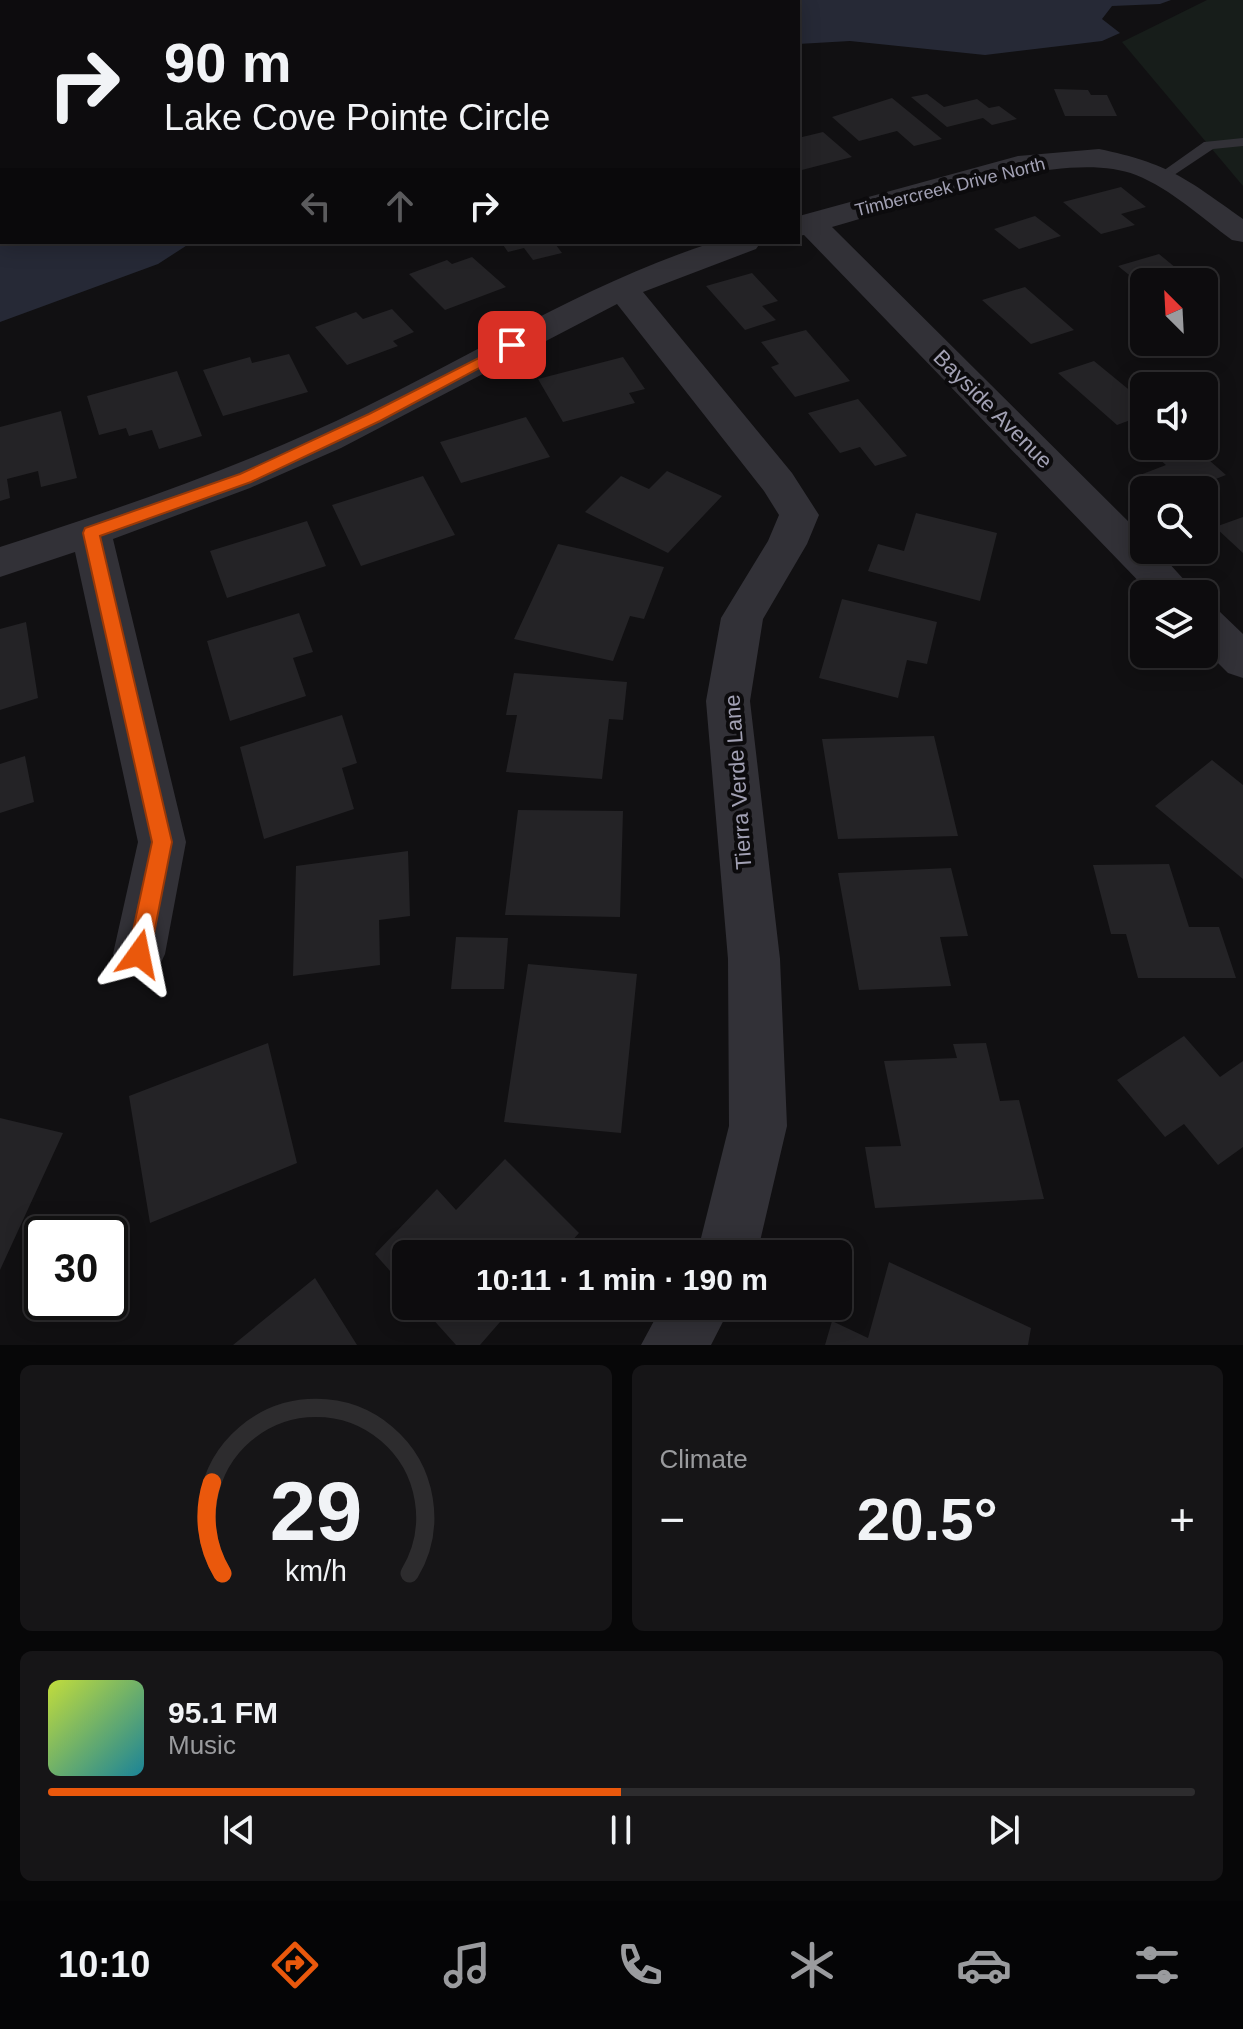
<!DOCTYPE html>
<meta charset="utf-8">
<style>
body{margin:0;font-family:Arial,sans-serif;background:#161517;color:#f1f3f6;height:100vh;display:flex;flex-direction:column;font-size:30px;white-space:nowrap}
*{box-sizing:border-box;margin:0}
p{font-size:26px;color:#9a9b9e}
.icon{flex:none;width:44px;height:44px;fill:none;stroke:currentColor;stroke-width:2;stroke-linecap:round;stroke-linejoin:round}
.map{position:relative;height:1345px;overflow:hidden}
.sheet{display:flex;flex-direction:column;gap:20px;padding:20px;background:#070708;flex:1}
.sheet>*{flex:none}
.hud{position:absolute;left:0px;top:0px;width:800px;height:244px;box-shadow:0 4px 20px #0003,0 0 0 2px #2d2c2e;background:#0d0c0e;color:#f1f3f6;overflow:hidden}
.needle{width:52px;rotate:336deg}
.controls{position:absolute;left:1130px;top:268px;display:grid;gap:16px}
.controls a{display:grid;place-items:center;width:88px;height:88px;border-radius:12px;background:#0d0c0e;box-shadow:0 4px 20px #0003,0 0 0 2px #2d2c2e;font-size:40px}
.speed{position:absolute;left:24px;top:1216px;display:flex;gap:16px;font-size:40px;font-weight:700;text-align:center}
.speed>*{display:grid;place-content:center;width:104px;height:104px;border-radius:50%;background:#0d0c0e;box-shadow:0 4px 20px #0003,0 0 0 2px #2d2c2e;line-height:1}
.speed .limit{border:4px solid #111;border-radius:12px;background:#fff;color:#111}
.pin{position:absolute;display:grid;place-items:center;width:68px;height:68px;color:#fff;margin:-34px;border-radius:16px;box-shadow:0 4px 12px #0006}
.me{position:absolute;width:88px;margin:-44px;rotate:12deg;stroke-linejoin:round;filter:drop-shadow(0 0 6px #0008)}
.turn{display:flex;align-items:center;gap:28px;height:168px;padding:0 32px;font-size:36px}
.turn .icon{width:104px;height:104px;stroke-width:2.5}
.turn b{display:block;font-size:56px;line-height:68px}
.lanes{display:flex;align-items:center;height:76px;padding:0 32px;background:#0003;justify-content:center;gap:40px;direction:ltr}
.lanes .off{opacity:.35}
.big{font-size:60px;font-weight:700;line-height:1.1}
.sheet .card{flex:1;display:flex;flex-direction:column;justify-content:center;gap:12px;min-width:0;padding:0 28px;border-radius:12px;background:#161517}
.sheet .dial{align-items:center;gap:0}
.dial svg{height:208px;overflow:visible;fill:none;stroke:#2d2c2e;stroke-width:7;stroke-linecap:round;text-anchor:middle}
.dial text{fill:#f1f3f6;stroke:none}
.song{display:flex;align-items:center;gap:24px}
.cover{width:96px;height:96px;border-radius:12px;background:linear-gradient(135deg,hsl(70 70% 55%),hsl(190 70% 35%))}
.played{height:8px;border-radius:4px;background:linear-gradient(90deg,#ea580c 50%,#2d2c2e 50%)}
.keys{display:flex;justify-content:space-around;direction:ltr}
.heat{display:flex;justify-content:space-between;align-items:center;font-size:44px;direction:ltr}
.sheet .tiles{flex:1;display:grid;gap:20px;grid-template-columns:1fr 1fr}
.card:last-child{grid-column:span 2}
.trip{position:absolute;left:392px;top:1240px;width:460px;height:80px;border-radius:12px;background:#0d0c0e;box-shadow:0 4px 20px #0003,0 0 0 2px #2d2c2e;font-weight:700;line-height:80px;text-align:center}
.tab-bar{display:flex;height:128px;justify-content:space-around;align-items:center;background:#050506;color:#9a9b9e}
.tab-bar .icon{width:56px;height:56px}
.tab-bar .selected{color:#ea580c}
.tab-bar b{font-size:36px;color:#f1f3f6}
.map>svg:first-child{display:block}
</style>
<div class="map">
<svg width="1243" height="1345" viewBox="0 0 1243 1345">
<rect width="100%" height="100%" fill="#111012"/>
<path fill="#171d1a" d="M1207 0H1243V186L1122 42Z"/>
<path fill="#262936" d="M0 0H1171L1160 4 1112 6 1102 19 1120 33 1102 41 985 55 850 41 798 44V2H2V242H192L158 264 0 322Z"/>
<path fill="#242326" d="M1054 89 1088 90 1091 95H1107L1117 116H1065Z
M927 94 944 107 977 99 989 108 999 106 1017 119 992 125 983 118 947 127 911 97Z
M892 98 942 139 914 146 897 131 859 141 832 117Z
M823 132 852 157 798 171V138Z
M1121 187 1146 207 1121 214 1135 225 1101 234 1063 202Z
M1035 216 1061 236 1019 249 994 229Z
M501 242H562L556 245 562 253 533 260 524 248 508 252Z
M1159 254 1193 282H1144V287L1118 266Z
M472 257 506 287 445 310 409 274 447 260 452 264Z
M752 273 778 301 762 306 776 320 745 330 706 286Z
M1025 287 1074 330 1031 344 982 300Z
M392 309 414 332 393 341 398 346 347 365 315 327 356 312 363 319Z
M806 330 850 381 795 397 771 367 779 364 761 342Z
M289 354 308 392 223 416 203 370 250 357 252 363Z
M623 357 645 389 629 393 635 403 563 422 538 379Z
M1094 361 1144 402V415L1117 425 1058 373Z
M177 371 202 436 159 449 152 430 129 436 126 428 99 435 87 396Z
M858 399 907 456 875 466 860 447 840 453 808 413Z
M61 411 77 478 41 487 38 471 7 479 10 498 0 501V427Z
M526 417 550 457 461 483 440 442Z
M1144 446H1193L1226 475 1187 490H1157L1140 475 1166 465Z
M667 471 722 496 668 553 585 512 621 476 649 489Z
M423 476 455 535 361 566 332 505Z
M916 513 997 533 980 601 868 571 878 544 904 551Z
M1243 517V553L1215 527Z
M307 521 326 566 227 598 210 551Z
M558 544 664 567 644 619 630 616 613 661 514 639Z
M842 599 937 622 927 664 907 660 898 698 819 678Z
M299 613 313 652 293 658 306 696 230 721 207 641Z
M26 622 38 698 0 710V629Z
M514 673 627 682 623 720 609 719 602 779 506 772 517 715H506Z
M342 715 357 763 342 768 354 809 264 839 240 747Z
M934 736 958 836 838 839 822 739Z
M25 756 34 802 0 813V764Z
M1212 760 1243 785V879L1155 806Z
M518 810 623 811 620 917 505 915Z
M408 851 410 916 379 920 380 965 293 976 296 866Z
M1169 864 1189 927H1219L1236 978H1138L1126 934H1111L1093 865Z
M951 868 968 936 940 937 951 986 859 990 838 873Z
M456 937 508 938 504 989H451Z
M528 964 637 974 621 1133 504 1122Z
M1184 1036 1220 1077 1243 1061V1147L1218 1165 1184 1124 1165 1137 1117 1080Z
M268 1043 297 1163 150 1223 129 1096Z
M986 1043 1000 1101 1019 1100 1044 1199 875 1208 865 1147 901 1146 884 1061 957 1058 953 1044Z
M0 1118 63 1133 0 1270Z
M505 1159 579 1233 560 1254H406V1289L375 1254 437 1189 456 1210Z
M889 1262 1031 1328 1028 1345H825L832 1321 868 1338Z
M315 1278 357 1345H233Z
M421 1306H514L480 1345H456Z"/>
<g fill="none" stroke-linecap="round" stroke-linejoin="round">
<path fill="#323137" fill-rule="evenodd" d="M1243 138V146L1213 149 1168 179 1156 176 1204 142Z"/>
<path fill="#323137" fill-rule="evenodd" d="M1099 149C1168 163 1187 179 1243 219V242L1232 240C1202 218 1171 189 1136 175 1062 146 908 206 832 227L1144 537V550H1157L1197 594H1151L804 235 798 236 799 216 1018 156Z
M714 242H761L756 249 643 292 792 473 819 515 807 544 763 619 750 701 780 959 787 1126 757 1254H697L729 1126 728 959 706 701 721 618 768 541 779 515 764 491 617 304 341 448 250 488 113 539 186 842 165 954 157 971 139 978 121 971 113 954 138 842 75 552 0 577V547C124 507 247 465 363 408 480 351 590 282 714 242Z
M1204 606 1219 611 1243 634V678L1228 673 1204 649Z
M662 1306H731L711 1345H641Z"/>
</g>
<path fill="#ea580c" stroke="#983908" stroke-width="2" d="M512 341 517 342V348L380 421 251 482 100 536 172 842 150 954 146 961 139 964 131 961 128 954 152 842 83 533 85 528 240 474 369 414Z"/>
<g text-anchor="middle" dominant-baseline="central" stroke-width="8" stroke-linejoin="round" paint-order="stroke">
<g font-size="18" fill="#a2a1b4" stroke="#0c0b0d">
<text transform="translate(950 187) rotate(-14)">Timbercreek Drive North</text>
</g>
<g font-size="22" fill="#a2a1b4" stroke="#0c0b0d">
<text transform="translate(993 409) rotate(45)">Bayside Avenue</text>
<text transform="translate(738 782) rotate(-94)">Tierra Verde Lane</text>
</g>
</g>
</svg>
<div class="controls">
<a><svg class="needle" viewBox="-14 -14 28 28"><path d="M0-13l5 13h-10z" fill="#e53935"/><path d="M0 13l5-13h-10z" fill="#9a9b9e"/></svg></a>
<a><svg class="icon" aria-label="sound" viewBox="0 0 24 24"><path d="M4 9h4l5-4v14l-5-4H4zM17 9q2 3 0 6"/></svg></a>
<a><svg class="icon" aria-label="search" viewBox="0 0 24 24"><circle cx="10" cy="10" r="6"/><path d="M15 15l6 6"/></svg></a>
<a><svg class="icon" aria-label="layers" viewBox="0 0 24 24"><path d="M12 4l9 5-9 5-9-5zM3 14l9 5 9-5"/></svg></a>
</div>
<div class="speed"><div class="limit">30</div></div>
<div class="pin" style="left:512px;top:345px;background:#d93025"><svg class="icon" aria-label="arrive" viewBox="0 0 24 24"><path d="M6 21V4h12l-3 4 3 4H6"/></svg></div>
<svg class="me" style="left:139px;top:954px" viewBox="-20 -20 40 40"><path d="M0-17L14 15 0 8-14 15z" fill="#ea580c" stroke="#fff" stroke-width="4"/></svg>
<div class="trip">10:11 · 1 min · 190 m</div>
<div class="hud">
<div class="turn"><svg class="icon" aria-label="right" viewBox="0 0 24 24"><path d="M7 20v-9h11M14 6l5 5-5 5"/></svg><div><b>90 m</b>Lake Cove Pointe Circle</div></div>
<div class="lanes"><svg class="icon off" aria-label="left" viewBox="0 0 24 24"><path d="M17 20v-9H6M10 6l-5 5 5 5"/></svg><svg class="icon off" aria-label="ahead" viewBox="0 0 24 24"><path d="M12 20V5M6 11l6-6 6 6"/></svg><svg class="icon" aria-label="right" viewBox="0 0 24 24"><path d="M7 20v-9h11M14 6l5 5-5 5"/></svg></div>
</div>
</div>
<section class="sheet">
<div class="tiles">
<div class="card dial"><svg viewBox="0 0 100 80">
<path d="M14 69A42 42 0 1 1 86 69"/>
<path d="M14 69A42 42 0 0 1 10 34" stroke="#ea580c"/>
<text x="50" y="56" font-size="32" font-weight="700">29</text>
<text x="50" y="72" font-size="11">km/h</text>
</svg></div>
<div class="card"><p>Climate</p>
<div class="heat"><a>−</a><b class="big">20.5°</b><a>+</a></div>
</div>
<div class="card">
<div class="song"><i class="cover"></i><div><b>95.1 FM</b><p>Music</p></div></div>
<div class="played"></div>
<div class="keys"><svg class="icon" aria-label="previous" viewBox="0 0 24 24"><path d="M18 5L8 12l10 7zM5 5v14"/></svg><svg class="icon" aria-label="pause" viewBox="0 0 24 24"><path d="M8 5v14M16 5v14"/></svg><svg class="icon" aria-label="next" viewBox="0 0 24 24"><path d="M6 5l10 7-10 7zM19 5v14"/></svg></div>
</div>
</div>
</section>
<nav class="tab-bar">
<b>10:10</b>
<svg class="icon selected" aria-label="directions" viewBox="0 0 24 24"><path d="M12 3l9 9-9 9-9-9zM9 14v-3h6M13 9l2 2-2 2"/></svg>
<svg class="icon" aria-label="music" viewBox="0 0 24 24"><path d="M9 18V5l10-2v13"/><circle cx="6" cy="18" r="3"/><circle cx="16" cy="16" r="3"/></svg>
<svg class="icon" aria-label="phone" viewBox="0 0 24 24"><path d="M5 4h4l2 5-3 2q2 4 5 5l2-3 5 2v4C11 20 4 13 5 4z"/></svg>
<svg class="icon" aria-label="climate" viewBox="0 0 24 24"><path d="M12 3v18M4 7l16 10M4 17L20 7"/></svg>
<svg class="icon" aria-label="car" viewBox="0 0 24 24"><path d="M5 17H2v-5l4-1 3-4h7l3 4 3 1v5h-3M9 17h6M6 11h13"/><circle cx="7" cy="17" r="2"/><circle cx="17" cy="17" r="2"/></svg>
<svg class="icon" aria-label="filters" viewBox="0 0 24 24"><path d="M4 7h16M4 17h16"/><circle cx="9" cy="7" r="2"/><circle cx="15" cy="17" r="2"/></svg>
</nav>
